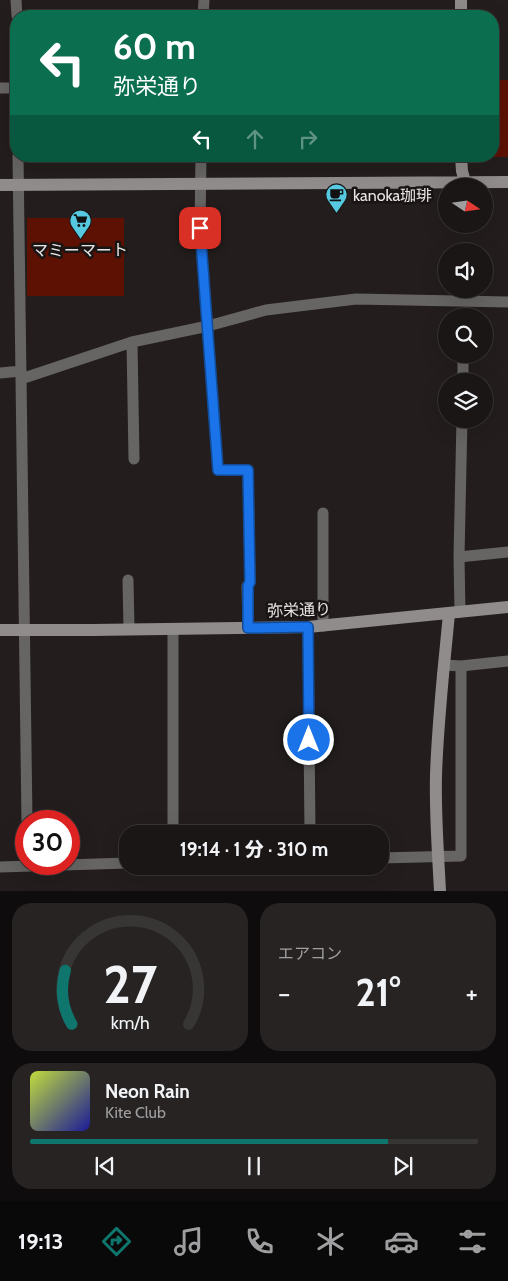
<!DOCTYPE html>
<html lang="ja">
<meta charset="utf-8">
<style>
body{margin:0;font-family:Cabin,"Noto Sans JP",sans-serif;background:#272323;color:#f1f3f6;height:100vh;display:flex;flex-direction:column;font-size:19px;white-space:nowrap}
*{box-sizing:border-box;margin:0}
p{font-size:16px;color:#9f9fa1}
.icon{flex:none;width:28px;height:28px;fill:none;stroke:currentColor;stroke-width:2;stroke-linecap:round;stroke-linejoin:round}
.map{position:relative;height:891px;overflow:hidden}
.details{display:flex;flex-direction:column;gap:12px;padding:12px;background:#0e0c0c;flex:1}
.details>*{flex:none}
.guide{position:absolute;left:10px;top:10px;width:489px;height:152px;border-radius:20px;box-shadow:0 5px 20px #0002,0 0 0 1px #383535;background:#0b6e4f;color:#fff;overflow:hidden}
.needle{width:32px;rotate:103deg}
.tools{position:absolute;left:438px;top:178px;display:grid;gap:10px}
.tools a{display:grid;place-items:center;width:55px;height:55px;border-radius:50%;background:#1a1616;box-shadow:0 5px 20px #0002,0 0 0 1px #383535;font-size:25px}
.speed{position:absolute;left:15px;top:810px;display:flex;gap:10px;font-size:25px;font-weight:700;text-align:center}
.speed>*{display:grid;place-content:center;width:65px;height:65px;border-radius:50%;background:#1a1616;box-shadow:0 5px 20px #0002,0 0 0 1px #383535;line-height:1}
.speed .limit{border:8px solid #d22;background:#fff;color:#111}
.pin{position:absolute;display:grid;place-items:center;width:42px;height:42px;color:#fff;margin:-21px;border-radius:10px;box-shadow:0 2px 8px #0006}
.me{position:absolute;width:55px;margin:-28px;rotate:0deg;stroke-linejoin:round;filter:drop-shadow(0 0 4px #0008)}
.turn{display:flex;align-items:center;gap:18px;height:105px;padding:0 20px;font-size:22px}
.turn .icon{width:65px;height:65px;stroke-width:2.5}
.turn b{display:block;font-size:35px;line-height:42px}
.lanes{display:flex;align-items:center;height:48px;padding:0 20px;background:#0003;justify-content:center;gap:25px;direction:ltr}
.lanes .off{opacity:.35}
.big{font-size:38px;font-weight:800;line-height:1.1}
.details .card{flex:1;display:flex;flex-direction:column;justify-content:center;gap:8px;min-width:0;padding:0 18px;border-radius:20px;background:#272323}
.details .dial{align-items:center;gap:0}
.dial svg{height:130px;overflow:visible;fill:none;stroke:#383535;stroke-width:7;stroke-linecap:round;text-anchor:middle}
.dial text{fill:#f1f3f6;stroke:none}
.song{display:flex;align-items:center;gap:15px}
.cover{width:60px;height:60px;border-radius:8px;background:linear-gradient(135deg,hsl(70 70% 55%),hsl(240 70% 35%))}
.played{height:5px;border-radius:2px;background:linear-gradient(90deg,#0f766e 80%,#383535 80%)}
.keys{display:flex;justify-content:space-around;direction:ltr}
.heat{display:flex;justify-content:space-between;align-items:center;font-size:28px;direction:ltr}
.details .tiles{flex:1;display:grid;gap:12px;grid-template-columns:1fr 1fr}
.card:last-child{grid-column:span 2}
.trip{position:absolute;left:119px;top:825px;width:270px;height:50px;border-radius:20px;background:#1a1616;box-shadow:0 5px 20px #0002,0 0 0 1px #383535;font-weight:800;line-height:50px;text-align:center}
.tab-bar{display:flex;height:80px;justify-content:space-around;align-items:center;background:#0a0909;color:#9f9fa1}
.tab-bar .icon{width:35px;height:35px}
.tab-bar .selected{color:#0f766e}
.tab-bar b{font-size:22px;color:#f1f3f6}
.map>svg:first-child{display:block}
</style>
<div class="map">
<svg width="508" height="891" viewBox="0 0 508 891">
<rect width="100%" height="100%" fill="#231e1d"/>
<path fill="#5d1102" d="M494 80H508V157H492V92H494Z
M27 218H124V296H27Z"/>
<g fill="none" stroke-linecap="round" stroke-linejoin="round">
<path stroke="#676464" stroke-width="11" d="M16 0 17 16
M203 16 204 0
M0 88H16
M18 156 27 821
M201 156 200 228 218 470H248L250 582 247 586 248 628
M132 342 134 459
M0 373 21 371
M21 379 132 342 208 326 266 310 356 299 508 302
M463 381V354
M323 513V626
M459 557 508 552
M128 580 129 629
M460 612 459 557 462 419
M308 627 310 834
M173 629V834
M444 665 461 666 508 661
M380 858 461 856V666
M0 867 128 863"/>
<path stroke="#908c8b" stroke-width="12" d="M461 16V0
M461 156 462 171 465 182
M0 185 508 182
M0 630H92L308 627 508 607
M443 675 449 614"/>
<path stroke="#908c8b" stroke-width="12" d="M440 891C438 852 435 814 436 775 437 742 440 709 443 675"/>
</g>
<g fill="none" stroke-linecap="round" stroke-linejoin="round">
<defs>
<path id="route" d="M200 228 218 470H248L250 582 248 586V628L308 627 309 740"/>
</defs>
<use href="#route" stroke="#114b97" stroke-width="12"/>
<use href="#route" stroke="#1a73e8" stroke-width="9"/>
</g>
<defs>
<symbol id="cafe-pin" viewBox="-11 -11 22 30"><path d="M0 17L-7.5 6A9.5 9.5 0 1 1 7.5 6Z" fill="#56c9e1" stroke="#191514"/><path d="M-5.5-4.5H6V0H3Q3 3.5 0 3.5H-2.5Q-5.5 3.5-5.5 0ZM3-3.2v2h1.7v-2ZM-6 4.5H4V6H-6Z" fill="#111"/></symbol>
<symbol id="supermarket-pin" viewBox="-11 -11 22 30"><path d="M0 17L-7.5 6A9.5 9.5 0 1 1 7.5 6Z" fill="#56c9e1" stroke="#191514"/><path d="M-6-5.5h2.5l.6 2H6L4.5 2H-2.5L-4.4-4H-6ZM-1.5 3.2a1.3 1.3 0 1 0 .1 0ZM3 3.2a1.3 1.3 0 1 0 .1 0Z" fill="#111"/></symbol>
</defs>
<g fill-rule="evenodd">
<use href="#cafe-pin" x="324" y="182" width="25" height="34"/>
<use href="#supermarket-pin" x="68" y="208" width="25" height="34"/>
</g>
<g text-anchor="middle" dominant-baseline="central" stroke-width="5" stroke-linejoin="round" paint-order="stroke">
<g font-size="16" fill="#e8e5e4" stroke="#191514" text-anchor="start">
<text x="353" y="195">kanoka珈琲</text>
<text x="80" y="250" text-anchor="middle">マミーマート</text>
</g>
<g font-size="16" fill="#e8e5e4" stroke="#191514">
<text transform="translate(299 610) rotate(-2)">弥栄通り</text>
</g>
</g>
</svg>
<div class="tools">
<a><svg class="needle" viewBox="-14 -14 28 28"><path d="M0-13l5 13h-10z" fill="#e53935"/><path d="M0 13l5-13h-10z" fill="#9f9fa1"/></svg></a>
<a><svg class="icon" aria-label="sound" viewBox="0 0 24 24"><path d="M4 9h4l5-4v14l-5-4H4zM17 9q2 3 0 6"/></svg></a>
<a><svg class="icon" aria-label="search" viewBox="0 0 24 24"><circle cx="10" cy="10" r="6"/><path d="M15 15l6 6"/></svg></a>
<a><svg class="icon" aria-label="layers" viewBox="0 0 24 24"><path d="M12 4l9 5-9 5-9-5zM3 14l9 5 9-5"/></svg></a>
</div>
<div class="speed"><div class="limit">30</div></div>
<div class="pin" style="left:200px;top:228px;background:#d93025"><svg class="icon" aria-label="arrive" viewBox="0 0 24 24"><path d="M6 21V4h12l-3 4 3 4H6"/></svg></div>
<svg class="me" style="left:309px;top:740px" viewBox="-20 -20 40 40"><circle r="17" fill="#1a73e8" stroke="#fff" stroke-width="3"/><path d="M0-11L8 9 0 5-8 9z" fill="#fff"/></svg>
<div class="trip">19:14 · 1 分 · 310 m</div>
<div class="guide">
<div class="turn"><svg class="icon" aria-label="left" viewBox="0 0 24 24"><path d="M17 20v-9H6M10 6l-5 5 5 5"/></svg><div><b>60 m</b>弥栄通り</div></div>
<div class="lanes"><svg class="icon" aria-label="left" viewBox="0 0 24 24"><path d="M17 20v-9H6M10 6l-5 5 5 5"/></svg><svg class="icon off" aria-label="ahead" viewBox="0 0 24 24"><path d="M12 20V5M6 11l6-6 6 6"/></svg><svg class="icon off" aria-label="right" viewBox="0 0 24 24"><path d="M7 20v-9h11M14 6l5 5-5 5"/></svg></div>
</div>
</div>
<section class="details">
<div class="tiles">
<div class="card dial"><svg viewBox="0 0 100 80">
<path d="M14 69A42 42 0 1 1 86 69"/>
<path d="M14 69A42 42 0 0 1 10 36" stroke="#0f766e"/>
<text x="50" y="56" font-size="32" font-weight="700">27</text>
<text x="50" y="72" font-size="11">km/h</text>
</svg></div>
<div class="card"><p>エアコン</p>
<div class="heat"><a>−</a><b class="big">21°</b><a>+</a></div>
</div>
<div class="card">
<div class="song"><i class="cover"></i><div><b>Neon Rain</b><p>Kite Club</p></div></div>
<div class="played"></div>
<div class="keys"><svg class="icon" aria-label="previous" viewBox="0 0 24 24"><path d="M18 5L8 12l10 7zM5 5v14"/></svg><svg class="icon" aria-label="pause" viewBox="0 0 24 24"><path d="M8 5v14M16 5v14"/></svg><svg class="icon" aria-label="next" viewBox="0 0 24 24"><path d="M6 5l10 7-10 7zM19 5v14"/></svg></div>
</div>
</div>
</section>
<nav class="tab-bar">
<b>19:13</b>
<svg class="icon selected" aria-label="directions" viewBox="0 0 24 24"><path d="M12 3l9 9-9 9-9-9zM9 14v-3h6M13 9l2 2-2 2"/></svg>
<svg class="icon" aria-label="music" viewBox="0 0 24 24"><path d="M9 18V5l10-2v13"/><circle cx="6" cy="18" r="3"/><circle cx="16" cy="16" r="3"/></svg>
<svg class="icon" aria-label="phone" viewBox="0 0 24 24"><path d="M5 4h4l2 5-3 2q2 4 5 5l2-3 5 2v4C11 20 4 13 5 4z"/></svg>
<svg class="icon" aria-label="climate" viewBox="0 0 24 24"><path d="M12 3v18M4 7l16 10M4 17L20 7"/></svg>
<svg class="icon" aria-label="car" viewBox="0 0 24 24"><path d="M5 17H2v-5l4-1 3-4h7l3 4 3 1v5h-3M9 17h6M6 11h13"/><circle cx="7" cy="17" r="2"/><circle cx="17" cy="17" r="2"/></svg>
<svg class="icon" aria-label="filters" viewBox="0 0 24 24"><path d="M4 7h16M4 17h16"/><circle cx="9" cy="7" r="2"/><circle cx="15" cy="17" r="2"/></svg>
</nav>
